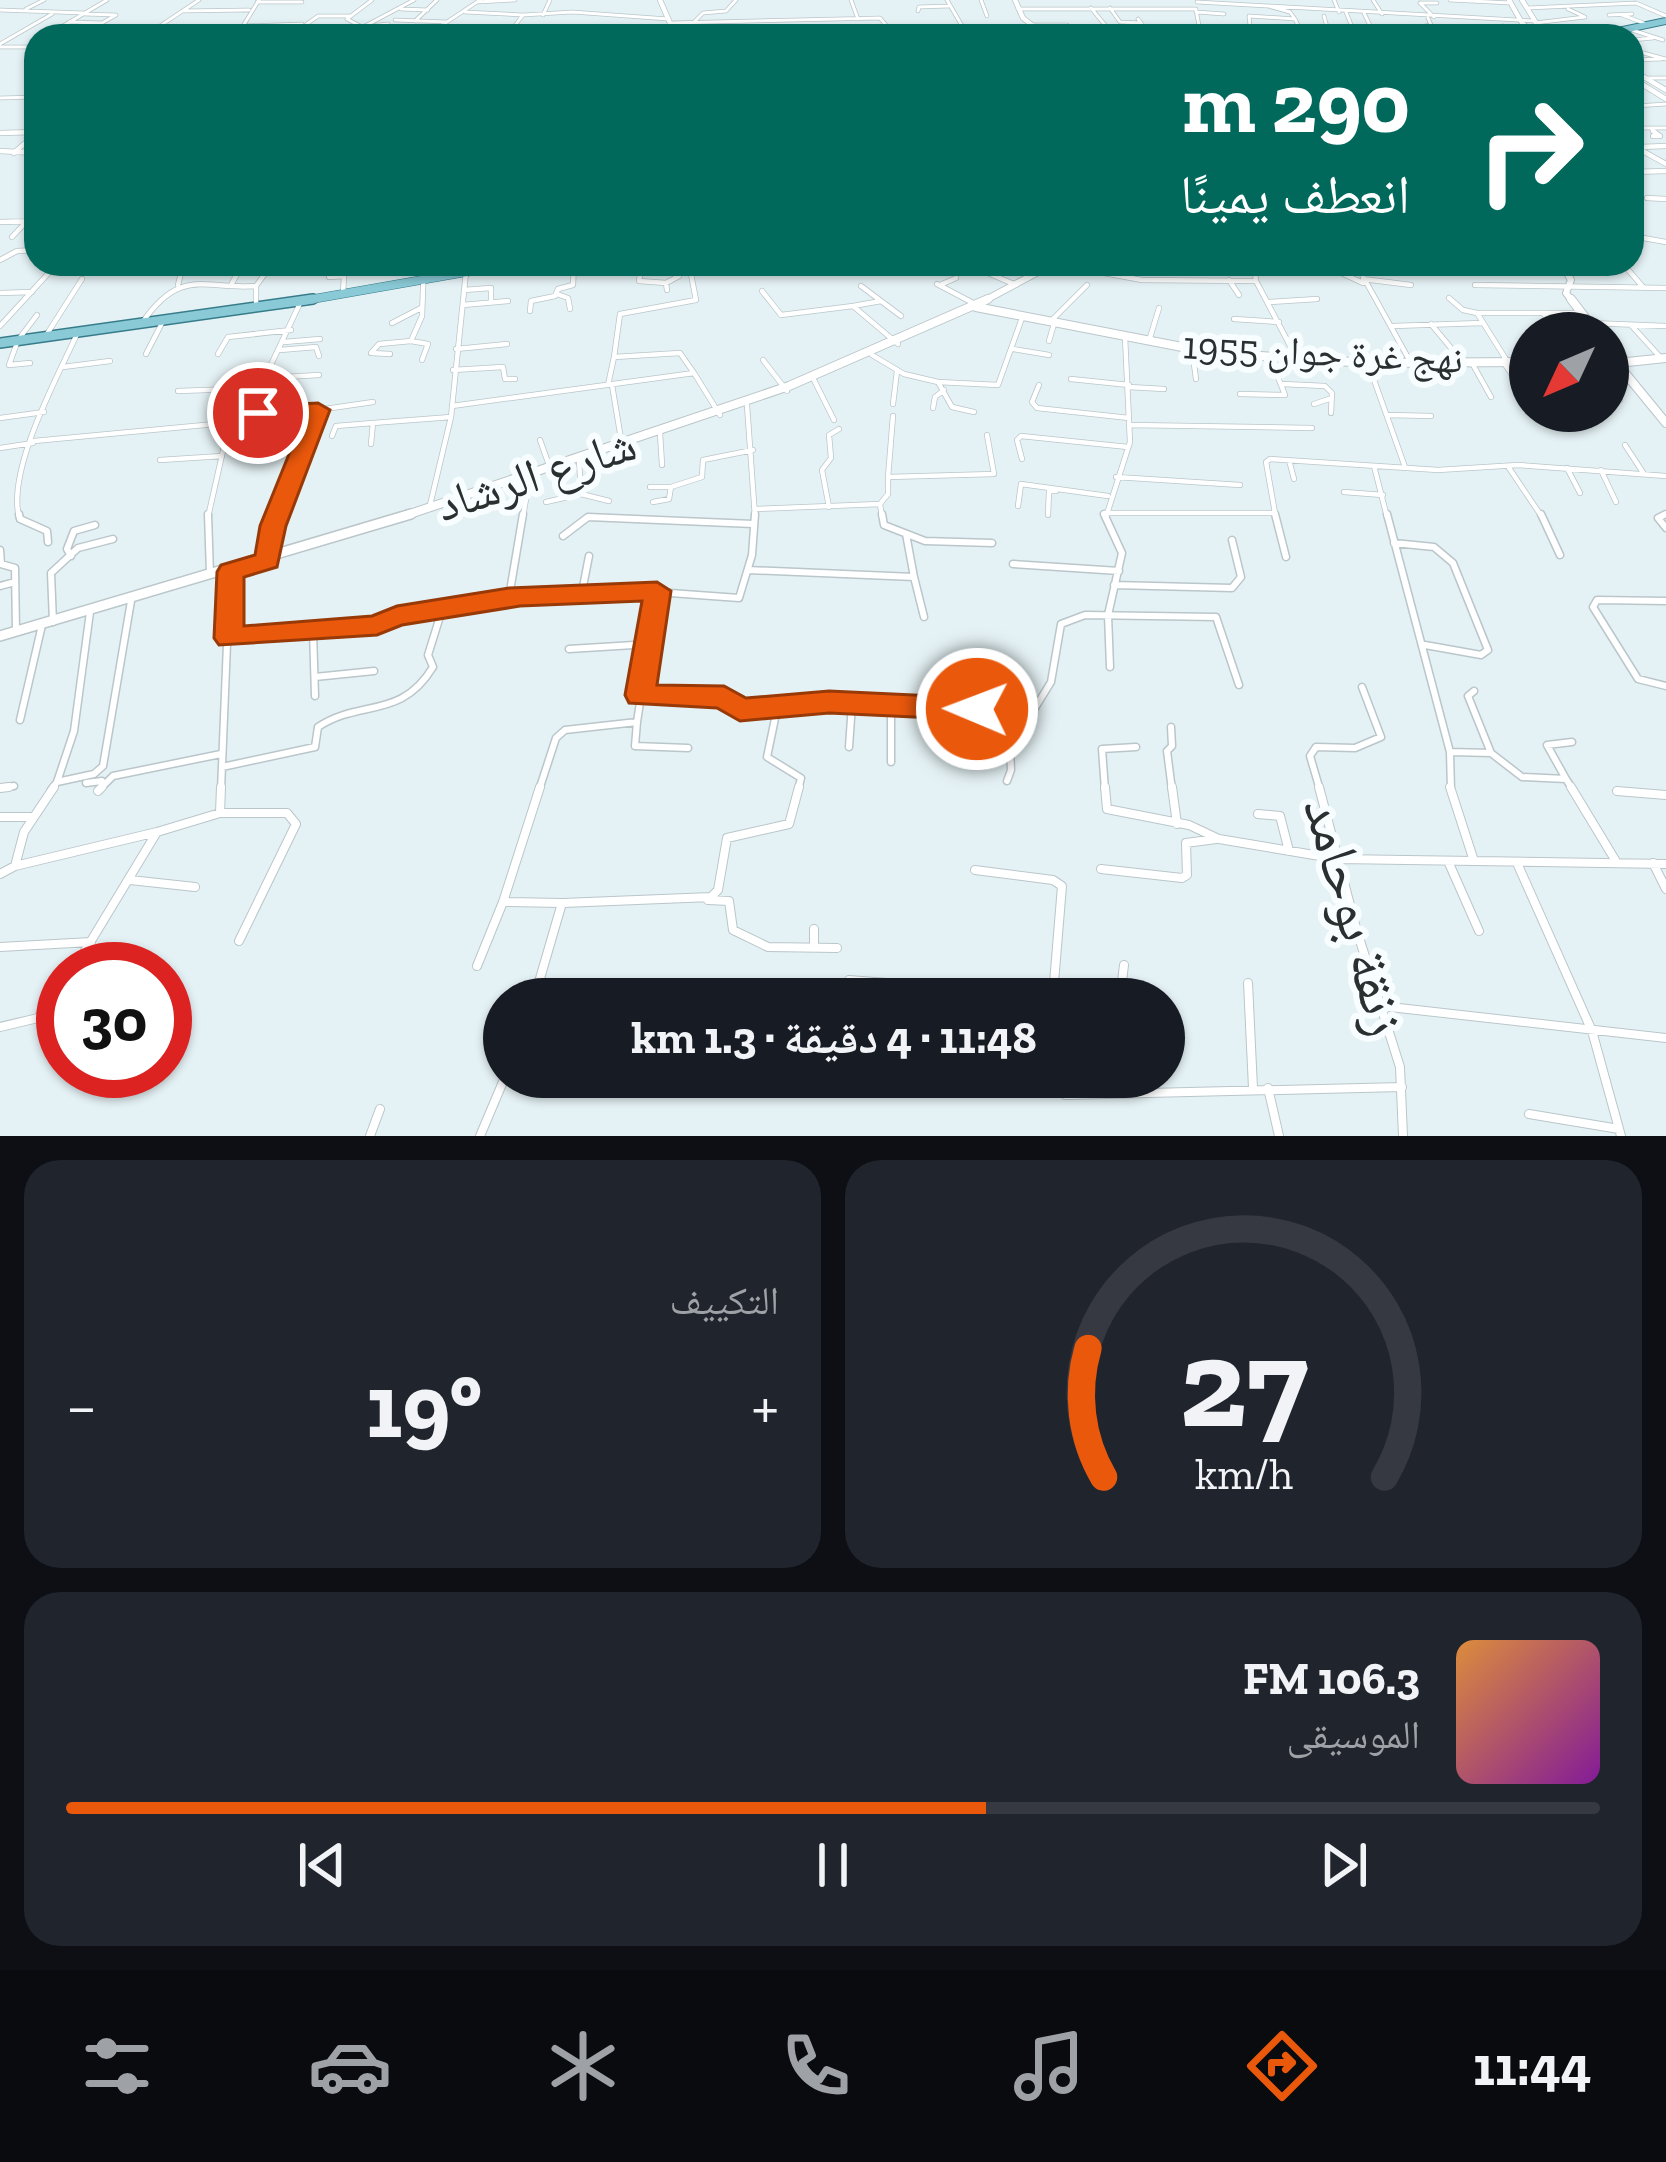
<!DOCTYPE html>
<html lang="ar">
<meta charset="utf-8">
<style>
body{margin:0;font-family:"Zilla Slab","Noto Naskh Arabic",serif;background:#20242c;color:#f1f3f6;direction:rtl;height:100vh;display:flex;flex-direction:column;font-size:45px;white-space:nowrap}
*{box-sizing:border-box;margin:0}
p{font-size:39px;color:#9ea1a6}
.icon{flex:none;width:66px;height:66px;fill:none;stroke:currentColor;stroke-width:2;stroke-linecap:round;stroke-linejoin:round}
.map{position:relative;height:1136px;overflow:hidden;direction:ltr}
.panel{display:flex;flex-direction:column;gap:24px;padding:24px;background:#0d0f14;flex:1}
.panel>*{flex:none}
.banner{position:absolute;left:24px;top:24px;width:1620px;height:252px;border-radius:36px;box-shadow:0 3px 9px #0004;direction:rtl;background:#00695c;color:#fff;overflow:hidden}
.needle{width:78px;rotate:226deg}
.fabs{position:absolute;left:1509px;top:312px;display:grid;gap:24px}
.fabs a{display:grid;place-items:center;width:120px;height:120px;border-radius:50%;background:#171b24;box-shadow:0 3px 9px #0004;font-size:60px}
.speed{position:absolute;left:36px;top:942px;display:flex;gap:24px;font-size:60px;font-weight:700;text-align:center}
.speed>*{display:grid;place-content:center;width:156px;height:156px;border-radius:50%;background:#171b24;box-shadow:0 3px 9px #0004;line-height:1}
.speed .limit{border:18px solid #d22;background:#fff;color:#111}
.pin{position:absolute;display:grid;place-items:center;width:102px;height:102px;color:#fff;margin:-51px;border:6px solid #fff;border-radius:50%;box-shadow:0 3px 12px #0007}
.me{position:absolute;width:132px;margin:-66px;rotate:271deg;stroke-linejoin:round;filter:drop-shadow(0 0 9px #0008)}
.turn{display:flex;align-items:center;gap:42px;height:252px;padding:0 36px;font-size:54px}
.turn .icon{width:156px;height:156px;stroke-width:2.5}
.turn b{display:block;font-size:84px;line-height:102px}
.big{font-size:90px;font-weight:700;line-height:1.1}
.panel .widget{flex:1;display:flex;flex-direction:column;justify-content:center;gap:18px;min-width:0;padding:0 42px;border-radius:36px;background:#20242c}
.panel .dial{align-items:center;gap:0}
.dial svg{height:312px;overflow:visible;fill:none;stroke:#363941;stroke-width:7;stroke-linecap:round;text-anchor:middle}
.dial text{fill:#f1f3f6;stroke:none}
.song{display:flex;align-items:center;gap:36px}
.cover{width:144px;height:144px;border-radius:18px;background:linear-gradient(135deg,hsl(30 70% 55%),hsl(290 70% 35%))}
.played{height:12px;border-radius:6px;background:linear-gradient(90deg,#ea580c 60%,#363941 60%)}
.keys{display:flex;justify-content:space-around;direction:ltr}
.heat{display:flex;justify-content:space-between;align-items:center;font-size:66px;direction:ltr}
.panel .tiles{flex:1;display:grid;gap:24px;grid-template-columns:1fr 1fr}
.widget:last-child{grid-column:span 2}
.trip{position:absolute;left:483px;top:978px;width:702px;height:120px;border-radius:60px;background:#171b24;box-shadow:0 3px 9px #0004;font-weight:700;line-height:120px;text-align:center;direction:rtl}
.tabs{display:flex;height:192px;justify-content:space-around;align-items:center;background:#090b0e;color:#9ea1a6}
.tabs .icon{width:84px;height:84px}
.tabs .active{color:#ea580c}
.tabs b{font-size:54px;color:#f1f3f6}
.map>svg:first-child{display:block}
</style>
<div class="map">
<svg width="1666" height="1136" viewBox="0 0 1666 1136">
<rect width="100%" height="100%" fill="#e5f2f5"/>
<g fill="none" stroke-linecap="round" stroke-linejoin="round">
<defs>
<path id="street-far3" d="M851 0 858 19
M947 0 965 31
M981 0 987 16
M1334 0 1339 12
M1373 0 1382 14
M1450 0 1511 3
M257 2H302
M477 2 515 0
M1197 2 1534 21
M1420 3 1434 17
M1420 3H1437
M1636 3 1666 16
M1268 6 1290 12 1295 19
M1091 8 1114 36
M1110 8 1120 22 1141 23
M1528 8 1636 3
M26 9 44 0
M401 9 428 10
M1018 9H1196
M0 10 84 13
M1196 10 1201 36
M182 11 249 10
M918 11 919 7 949 6
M465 12 523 15 507 36
M1196 12 1224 14
M1346 12 1352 27
M1364 13 1375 36
M523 15 572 12 668 19
M543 15 550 0
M1609 15 1632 14
M1622 15 1646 24
M1138 19 1150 35 1217 36
M395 20 447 22
M415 21 437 0
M69 22 102 23 116 15 85 14
M694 22 703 13 726 11 736 0
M670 23 880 18 895 36
M1535 23 1585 17 1568 9
M1031 25H1067
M243 26 302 24
M368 26 388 24
M1200 26 1231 27
M1298 26 1327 27 1324 16
M1503 26 1514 36
M362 27 347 19 372 0
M1173 27 1200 31
M1420 27 1431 25 1428 18
M1473 29 1481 36
M927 30 936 36
M1632 30 1663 40
M1374 33 1444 36
M434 34 474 36
M46 36 107 0
M145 36 199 0
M228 36 243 26 259 0
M290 36 318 16H351
M356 36 365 26 414 0
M426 36 480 0
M556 36 565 32 718 36
M945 36 989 27
M1022 36 1041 33
M1251 36 1249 16 1295 19 1303 36
M1632 40 1653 38
M0 44 52 14
M0 47H36
M1632 50 1666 59
M1632 60 1662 59
M1645 78H1666
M0 98 36 97
M1632 112 1641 111 1635 106 1666 104
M1632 128H1666
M1652 130 1657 134
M0 133 36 132"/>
<path id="street-far2" d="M0 133 36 132
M1653 136H1660L1653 131
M1632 145 1666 164
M1640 147 1666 146
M0 151 36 153
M14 153 24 144
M1632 172 1666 171
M1647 198 1666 199
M0 222 36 221
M1632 236 1666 242
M12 237 27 221
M0 260 17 251 36 250
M371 264H411
M642 264 639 281 666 283 667 290
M745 264 751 272 803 266
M967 264 1016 285
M1055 264 1142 280 1256 281 1296 357
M1254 264 1256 281
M1308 264 1360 271 1411 363
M1413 264H1448
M1624 265 1643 287
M155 267 156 271 182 269 178 285
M1179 267 1185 264
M976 268 988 264
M1337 271 1363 283
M329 277 344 276 343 293
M1363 279 1411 285
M1229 280 1239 295
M232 283 243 264
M666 283 679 276
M937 284 975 304
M940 285 956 278
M1475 285 1666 288
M256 286 272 264
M464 290 491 288V302
M762 291 781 315 853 306 898 344
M0 293 32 292
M557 294 568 298 570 309
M1449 298 1463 310 1477 313
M881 301 901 316
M1269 302 1317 299
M463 305 508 301
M853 306 881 301 861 286
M530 311 531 301 555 296 558 289 573 285 574 264
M1543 313 1558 333
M1234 319 1279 322
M1052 320 1087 285
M142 323C181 266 205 290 256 286V302
M392 323 421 308
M1590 323 1666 326
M1431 324 1461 360
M1631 325 1661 358
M0 326 57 264
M1393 326 1482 323
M47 334 82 279
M411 341 428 344 422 360
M1049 341 1054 324
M1149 341 1159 308
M284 342 320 339
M456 349 507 344
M1013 349 1049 355
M1192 349 1196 379
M280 350 316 347 319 356
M146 354 162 323
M218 354 228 337 291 330
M390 354 371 353 379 344 411 341 422 316 424 264
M872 355 904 374 938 382 952 407 974 412
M614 357 620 314 696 300 689 264
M763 360 787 391
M1507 361 1477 313H1582
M30 363 9 365 18 340 37 315
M1368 363 1405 467
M1472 363 1491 397
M1504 363 1530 401
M63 367 110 361
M453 370 503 367 505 379H515
M266 378 319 375
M1071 379 1129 385
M814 380 834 420
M938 382 998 385 1022 318
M1608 383 1620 400
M1282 384 1325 386 1332 393 1331 413
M608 385 614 357 680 353 694 373
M612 385 622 445
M1039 385 1032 402 1037 408 1129 418
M1129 387 1164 389
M178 391 260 388
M1240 394 1285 395 1270 357
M893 404 897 371
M1314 404 1332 398
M747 405 755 517
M452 406 694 373 720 415
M933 408 935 397 944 390
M318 410 373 402
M1388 415 1431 416
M0 418 44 412
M1130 425 1312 428
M660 433 662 465
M332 436 336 426 373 423
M540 440 550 468
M34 441 226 423 256 414
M371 444 373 423 451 417
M1625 445 1644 474
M0 448 33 443
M579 459 581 494 609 501
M1022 459 1017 440 1021 436 1128 447
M160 460 222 456
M1289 460 1294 479
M1374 466 1387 517
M1509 468 1542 517
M1567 468 1580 493
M1601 470 1616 502
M888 477 893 416
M1116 477 1240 485
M650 487H671
M1344 492 1383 495
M546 502 581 494
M653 502 669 499 671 487 702 477 703 460 753 450
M880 504 888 494V477L994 474 987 435
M430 505 451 417 466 272
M1018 506 1021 484 1108 496
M829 507 822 470 831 458 829 435 839 429
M756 509 880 504 882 517
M1104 513H1275L1266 462 1270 459 1438 470 1518 465 1666 476
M1048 515 1049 491H1056
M19 517C7 469 57 378 77 334
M208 517 225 442
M277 517 318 410 255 411 260 388 301 301
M523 517 530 475
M1106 517 1130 442 1125 337
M1661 517 1666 514"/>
<path id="street-far1" d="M19 514 20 519 47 531 48 542
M208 514 210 574
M523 514 509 597 629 590 739 598 752 555 755 514
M882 514 884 525 925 541 992 543
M1104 514 1122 553 1108 615 1110 667
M1275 514 1286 557
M1387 514 1450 752 1451 790
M1541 514 1560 555
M1666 514 1658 518 1666 528
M563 536 588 517 753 524
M1394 543 1434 547 1453 563 1488 650 1481 655 1425 645
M0 550 1 564 15 568 16 632
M71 556 67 549 74 531 95 525
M268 557 278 514
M1013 564 1119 571
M748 570 914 577 906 534
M914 577 924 617
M1114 585 1232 588 1241 577 1232 540
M0 586 15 582
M582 592 589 556
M1666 601 1597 600 1593 607 1638 679 1666 686
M53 622 51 573 78 548 113 539
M313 631 315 696
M229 637 365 627 397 616 509 597
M569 649 650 644
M315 677 374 671
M1474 691 1468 696 1491 753
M640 695 724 697 740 710 829 702 1035 708 1051 682 1061 624 1085 615 1216 617 1239 685
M891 707V762
M777 709 767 757 801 778 798 790
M20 720 42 625
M637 722 635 746 688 748
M1171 727 1172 746 1167 751 1172 790
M849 747 852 704
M1450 752 1491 753 1522 777 1566 779 1573 790
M222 767 315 747 318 727C360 699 401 720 433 667L428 655 442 610
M1566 779 1547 745 1572 742
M1007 781 1011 770 1008 709
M57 782 74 731 90 612
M86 783 102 781
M0 788 14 786
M51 790 57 782 94 774 103 766 131 601
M99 790 113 776 221 754
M221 790 230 571
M539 790 556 738 565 730 637 722 657 591
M1105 790 1102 749 1136 747
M1320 790 1310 756 1316 747 1355 748 1381 737 1362 687"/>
<path id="street" d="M1105 787 1107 809 1189 825 1219 839 1338 859 1666 864
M1172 787 1177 824
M1319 787 1356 928 1400 1067 1403 1136
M1450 787 1474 861
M1571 787 1617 863
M0 788 9 787
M98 791 102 787
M1617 791 1666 795
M220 813H287L296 824 239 941
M1258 814 1280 816 1289 851
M0 817H33
M1448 861 1479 931
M1517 863 1592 1031 1621 1136
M1653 863 1666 889
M15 866 24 832 54 787
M1101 869 1182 878 1187 875 1186 843 1216 839
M975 870 1053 880 1062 886 1053 995
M0 874 15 866 157 832
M130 880 195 887
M708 900 729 901 733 930 768 947 837 948
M563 903 711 897 718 890 727 838 789 824 799 787
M814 929V947
M0 947 91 942
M1124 965 1121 990 1134 999
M477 966 503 902
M74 969 157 832 220 813 221 787
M849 980 1053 996
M1248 983 1253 1088
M534 999 562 903 503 902 540 787
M1381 1006 1666 1038
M0 1027 38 1018 63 988
M1053 1077 1065 1095 1402 1087
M1147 1077 1151 1093
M1268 1088 1279 1136
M1529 1114 1619 1129
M370 1136 380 1109
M480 1136 505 1077"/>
<path id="secondary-far3" d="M660 0 670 23 669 36
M1015 0 1023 18 1046 36
M1509 0 1522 23 1537 36
M1522 0 1538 26 1553 36
M1632 70 1666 90
M1632 78 1666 99"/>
<path id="secondary-far2" d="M1562 264 1571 280 1566 293 1573 302
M982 302 1053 264"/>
<path id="secondary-far1" d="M1571 299 1597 333
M976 307 1213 353 1368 363 1530 362
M1608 347 1624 360
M1616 362 1666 423
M1608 364 1666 358
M401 517 789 386 988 299"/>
<path id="secondary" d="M0 636 411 514"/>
<path id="primary-far2" d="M1594 36 1666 21"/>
<path id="primary-far1" d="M296 302 512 264"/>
<path id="primary" d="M0 343 313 299"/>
</defs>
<use href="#street-far3" stroke="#bac6ca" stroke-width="4.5"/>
<use href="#street-far2" stroke="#bac6ca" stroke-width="6"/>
<use href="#street-far1" stroke="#bac6ca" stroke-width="9"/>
<use href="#street" stroke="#bac6ca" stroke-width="10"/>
<use href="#secondary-far3" stroke="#bac6ca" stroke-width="6"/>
<use href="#secondary-far2" stroke="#bac6ca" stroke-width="8"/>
<use href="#secondary-far1" stroke="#bac6ca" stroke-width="10"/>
<use href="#secondary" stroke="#bac6ca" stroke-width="12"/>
<use href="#primary-far2" stroke="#367c8a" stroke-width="8"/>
<use href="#primary-far1" stroke="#367c8a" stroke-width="9"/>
<use href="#primary" stroke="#367c8a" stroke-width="12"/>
<use href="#street-far3" stroke="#fff" stroke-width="3"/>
<use href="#street-far2" stroke="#fff" stroke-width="4.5"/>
<use href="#street-far1" stroke="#fff" stroke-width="6"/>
<use href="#street" stroke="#fff" stroke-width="8"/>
<use href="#secondary-far3" stroke="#fff" stroke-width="4.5"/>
<use href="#secondary-far2" stroke="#fff" stroke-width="6"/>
<use href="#secondary-far1" stroke="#fff" stroke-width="8"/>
<use href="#secondary" stroke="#fff" stroke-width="9"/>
<use href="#primary-far2" stroke="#8ac9d6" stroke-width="6"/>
<use href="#primary-far1" stroke="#8ac9d6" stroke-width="8"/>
<use href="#primary" stroke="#8ac9d6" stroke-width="9"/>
</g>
<path fill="#ea580c" stroke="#983908" stroke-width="3" d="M318 403 330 410 286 526 277 567 244 577V626L372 616 397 606 509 588 657 582 671 591 657 685 724 686 746 698 829 691 977 698 988 701 993 709 988 717 977 720 829 713 740 721 717 708 629 703 625 695 642 601 520 606 402 625 377 635 219 645 214 638 217 572 221 565 255 555 260 526 304 417 258 420 246 413 258 406Z"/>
<g text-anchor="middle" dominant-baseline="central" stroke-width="12" stroke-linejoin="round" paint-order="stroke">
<g font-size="39" fill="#2a2f30" stroke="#f8fdff">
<text transform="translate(1323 352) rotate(3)">نهج غرة جوان 1955</text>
</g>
<g font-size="48" fill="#2a2f30" stroke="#f8fdff">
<text transform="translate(536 474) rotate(-18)">شارع الرشاد</text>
</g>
<g font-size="57" fill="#2a2f30" stroke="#f8fdff">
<text transform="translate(1356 916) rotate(74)">زنقة بوحامد</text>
</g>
</g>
</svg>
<div class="fabs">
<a><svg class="needle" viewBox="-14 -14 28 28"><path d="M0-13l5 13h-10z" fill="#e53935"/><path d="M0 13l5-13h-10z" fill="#9ea1a6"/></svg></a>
</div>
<div class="speed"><div class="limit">30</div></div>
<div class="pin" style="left:258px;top:413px;background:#d93025"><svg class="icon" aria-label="arrive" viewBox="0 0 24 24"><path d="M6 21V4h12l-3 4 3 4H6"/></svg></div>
<svg class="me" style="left:977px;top:709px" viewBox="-20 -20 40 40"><circle r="17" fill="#ea580c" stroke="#fff" stroke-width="3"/><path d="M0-11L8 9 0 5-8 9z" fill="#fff"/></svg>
<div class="trip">11:48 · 4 دقيقة · 1.3 km</div>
<div class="banner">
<div class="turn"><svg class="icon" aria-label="right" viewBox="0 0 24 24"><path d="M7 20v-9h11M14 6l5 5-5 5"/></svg><div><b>290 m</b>انعطف يمينًا</div></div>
</div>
</div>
<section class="panel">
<div class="tiles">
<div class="widget dial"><svg viewBox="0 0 100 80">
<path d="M14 69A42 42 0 1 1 86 69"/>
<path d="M14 69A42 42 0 0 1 10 36" stroke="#ea580c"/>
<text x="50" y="56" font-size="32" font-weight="700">27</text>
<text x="50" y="72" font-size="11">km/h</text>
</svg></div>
<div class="widget"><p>التكييف</p>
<div class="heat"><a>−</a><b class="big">19°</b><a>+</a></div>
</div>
<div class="widget">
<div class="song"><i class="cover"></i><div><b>106.3 FM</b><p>الموسيقى</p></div></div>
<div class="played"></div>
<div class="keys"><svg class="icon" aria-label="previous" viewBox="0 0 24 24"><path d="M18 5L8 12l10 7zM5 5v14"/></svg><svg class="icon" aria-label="pause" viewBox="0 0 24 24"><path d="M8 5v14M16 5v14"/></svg><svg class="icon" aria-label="next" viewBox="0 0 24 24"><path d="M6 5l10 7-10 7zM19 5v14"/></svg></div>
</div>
</div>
</section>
<nav class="tabs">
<b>11:44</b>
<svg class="icon active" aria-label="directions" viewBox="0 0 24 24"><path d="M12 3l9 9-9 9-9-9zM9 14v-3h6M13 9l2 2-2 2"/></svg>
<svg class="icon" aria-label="music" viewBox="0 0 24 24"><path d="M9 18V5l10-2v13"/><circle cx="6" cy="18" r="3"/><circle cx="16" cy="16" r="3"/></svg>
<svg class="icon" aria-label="phone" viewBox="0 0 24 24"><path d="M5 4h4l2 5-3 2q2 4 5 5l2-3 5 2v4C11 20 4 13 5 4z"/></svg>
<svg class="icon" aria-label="climate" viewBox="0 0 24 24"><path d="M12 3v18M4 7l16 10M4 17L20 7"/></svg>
<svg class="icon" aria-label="car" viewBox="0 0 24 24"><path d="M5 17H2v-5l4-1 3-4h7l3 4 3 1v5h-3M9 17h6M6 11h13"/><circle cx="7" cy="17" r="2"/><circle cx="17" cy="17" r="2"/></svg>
<svg class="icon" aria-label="filters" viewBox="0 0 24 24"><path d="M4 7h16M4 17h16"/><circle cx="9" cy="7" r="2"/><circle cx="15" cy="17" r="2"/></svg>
</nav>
